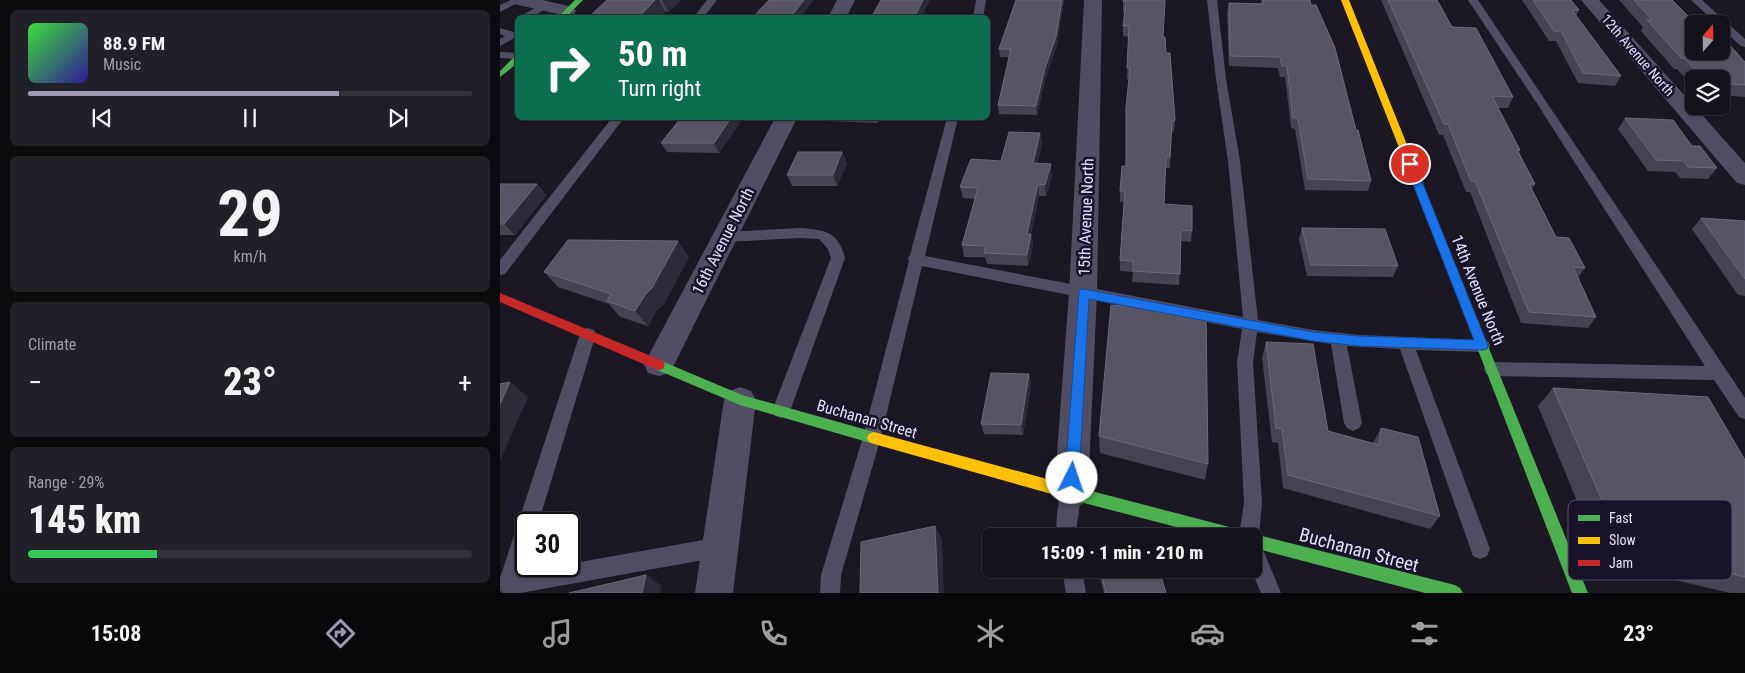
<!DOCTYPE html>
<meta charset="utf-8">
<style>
body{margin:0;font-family:"Roboto Condensed",sans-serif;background:#212028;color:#f1f3f6;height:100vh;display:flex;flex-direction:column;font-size:19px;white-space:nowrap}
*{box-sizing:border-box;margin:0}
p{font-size:16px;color:#9d9ea3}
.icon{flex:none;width:28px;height:28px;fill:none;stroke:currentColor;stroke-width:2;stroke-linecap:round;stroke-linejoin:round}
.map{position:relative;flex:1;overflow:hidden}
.side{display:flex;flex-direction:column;gap:10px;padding:10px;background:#0b0a0f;width:500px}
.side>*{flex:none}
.guide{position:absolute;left:15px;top:15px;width:475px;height:105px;border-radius:8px;box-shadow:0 1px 4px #0004,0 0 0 1px #33323a;background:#0b6e4f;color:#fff;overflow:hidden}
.needle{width:32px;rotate:20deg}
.buttons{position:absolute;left:1185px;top:15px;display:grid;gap:10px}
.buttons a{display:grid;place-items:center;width:45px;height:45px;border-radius:8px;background:#14121b;box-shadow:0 1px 4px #0004,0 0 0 1px #33323a;font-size:25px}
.speed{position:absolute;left:15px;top:512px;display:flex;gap:10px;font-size:25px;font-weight:700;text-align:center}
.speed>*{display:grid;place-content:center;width:65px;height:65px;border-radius:50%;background:#14121b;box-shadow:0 1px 4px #0004,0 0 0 1px #33323a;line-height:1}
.speed .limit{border:2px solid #111;border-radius:8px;background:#fff;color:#111}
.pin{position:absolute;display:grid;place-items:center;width:42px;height:42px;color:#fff;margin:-21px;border:2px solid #fff;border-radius:50%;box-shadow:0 1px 5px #0007}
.me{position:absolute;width:55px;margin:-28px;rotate:4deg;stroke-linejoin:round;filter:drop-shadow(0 0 4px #0008)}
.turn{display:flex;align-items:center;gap:18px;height:105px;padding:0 20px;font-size:22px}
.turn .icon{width:65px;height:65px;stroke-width:2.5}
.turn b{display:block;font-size:35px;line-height:42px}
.big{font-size:38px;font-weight:800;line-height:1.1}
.side .card{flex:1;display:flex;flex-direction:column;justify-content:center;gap:8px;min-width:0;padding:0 18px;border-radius:8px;background:#212028}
.side .dial{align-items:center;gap:0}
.dial b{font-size:65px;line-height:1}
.song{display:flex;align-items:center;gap:15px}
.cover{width:60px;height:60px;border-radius:8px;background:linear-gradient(135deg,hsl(120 70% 55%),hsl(250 70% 35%))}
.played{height:5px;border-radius:2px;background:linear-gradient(90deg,#9e99b0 70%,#33323a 70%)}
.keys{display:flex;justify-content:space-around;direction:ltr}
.heat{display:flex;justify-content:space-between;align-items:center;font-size:28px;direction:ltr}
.charge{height:8px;border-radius:4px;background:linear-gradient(90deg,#34c759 29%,#33323a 0)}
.trip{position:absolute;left:482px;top:528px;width:280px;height:50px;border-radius:8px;background:#14121b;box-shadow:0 1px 4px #0004,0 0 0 1px #33323a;font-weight:800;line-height:50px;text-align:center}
.dock{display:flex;height:80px;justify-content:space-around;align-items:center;background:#08070b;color:#9d9ea3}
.dock .icon{width:35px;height:35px}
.dock .selected{color:#9e99b0}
.dock b{font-size:22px;color:#f1f3f6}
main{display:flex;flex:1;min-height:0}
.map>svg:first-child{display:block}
</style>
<main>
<section class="side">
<div class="card">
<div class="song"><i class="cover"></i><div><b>88.9 FM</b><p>Music</p></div></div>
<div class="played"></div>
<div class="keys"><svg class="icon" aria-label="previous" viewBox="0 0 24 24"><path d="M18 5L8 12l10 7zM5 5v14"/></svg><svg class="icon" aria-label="pause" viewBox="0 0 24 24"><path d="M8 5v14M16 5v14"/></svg><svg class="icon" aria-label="next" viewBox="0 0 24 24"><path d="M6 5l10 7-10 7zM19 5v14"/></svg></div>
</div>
<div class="card dial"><b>29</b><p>km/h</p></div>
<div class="card"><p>Climate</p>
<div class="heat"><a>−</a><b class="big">23°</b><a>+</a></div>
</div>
<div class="card"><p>Range · 29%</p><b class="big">145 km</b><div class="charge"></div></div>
</section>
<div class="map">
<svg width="1245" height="593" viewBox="0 0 1245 593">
<rect width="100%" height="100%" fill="#1b1824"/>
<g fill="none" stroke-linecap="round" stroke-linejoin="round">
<path fill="#514e64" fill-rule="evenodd" d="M11 0H23L0 12V5Z
M207 0H217L203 18H193Z
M476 0H486L483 18H473Z
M707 0H717L726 79 740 161 758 320 813 330 859 335 982 340 988 341 990 346 988 351 982 352 916 350 990 549 987 556 980 559 973 556 900 349 847 346 862 423 859 428 853 431 847 428 844 423 831 344 757 332 753 362 762 503 759 536 756 543 761 545 781 593H761L751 569H754V536H739L744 503 737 362 742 329 422 266 381 437 341 575 340 593H320L321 575 363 437 409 261 408 259 410 255 447 118H458L425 256 743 317 728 161 716 79Z
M968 0H978L1245 398V419L1239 417 1214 380 992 376 986 374 984 369 986 364 992 362 1205 366 1036 102Z
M1191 0H1202L1245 39V47L1241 46 1221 28V24H1217Z
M44 3 49 6 47 8 30 18H17Z
M0 28 17 33 18 36 0 46V39L5 36 0 34Z
M0 52 18 53V59L0 58Z
M112 118H124L5 274 0 275V260Z
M300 228C325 230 338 231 345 258L290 411 287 416 281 418 275 416 272 411 331 258 328 249 319 239 300 238 225 242 220 240 218 237 220 234 225 232Z
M88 328 94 330 96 334 38 524H26V559L22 572 56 566H69V564L220 537 227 540 230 547 227 554 220 557 20 593H3L0 590V578L80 334 82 330Z
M571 484 578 487C584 501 575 520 577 536H557C555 521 558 501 564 487Z
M562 569H582L586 593H566Z"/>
<path fill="#514e64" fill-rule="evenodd" d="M11 0H42L73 7 76 11 73 15 67 16 14 4Z
M337 0H355L346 18H328Z
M584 0H602L597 293 588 493 583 504 571 509 559 504 554 493 569 293Z
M1081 0H1099L1245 163V185L1237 183Z
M275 118H297L170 373 159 376 148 373 144 364Z
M240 387 251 391 256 400 233 593H195L224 400 229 391Z"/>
<path fill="#4caf50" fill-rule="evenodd" d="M75 0H83L65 18H57Z
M15 56H18V63L0 77V71Z
M949 258 954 262 1088 593H1072L944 262Z
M159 360 242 395 374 432 379 434 381 438 379 442 374 444 240 405 155 369 153 365 155 361Z
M580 488 737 529 742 531 744 536H711L580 502 575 500 573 495 575 490Z
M754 534 955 585 960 588 963 593H925L754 548V536H749Z"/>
<path fill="#ffc107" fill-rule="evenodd" d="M841 0H849L954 262 953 265 949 266 944 262Z
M374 432 580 488 585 490 587 495 585 500 580 502 374 444 369 442 367 438 369 434Z"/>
<path fill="#c62828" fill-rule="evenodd" d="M0 293 163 361 165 365 163 369 159 370 155 369 0 302Z"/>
</g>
<path fill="#474352" d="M107 0H181L168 12Z
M564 0 557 45 546 77 537 115 499 114 498 105 509 57H500L499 49Z
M623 0H665L663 37 675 120 674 131 672 132 670 168H665L664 204 692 231 691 242 681 241 679 285 632 282 633 272 620 271V260L624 202H620V191L626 166 629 79H627L629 37 623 36V26L625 12H623Z
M761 0H810L811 5 856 130 871 181 868 191 805 190 795 129 791 128 785 77H780L778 68 729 66 727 13 729 3 761 4Z
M881 0H937L952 27 1013 97 1008 108H998L1020 150 1019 152 1035 184 1032 189 1056 237 1085 268 1078 277 1096 317 1088 328 1021 323 970 192H966L943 135H939Z
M1022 0H1071L1079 10 1076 16 1121 76 1115 86 1078 83 1056 41H1049Z
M1119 0H1172L1194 51 1245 62V97L1221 95V79H1194V87L1177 69H1174L1141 31 1143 27Z
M243 118 219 153 167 152 161 143Z
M325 118H380L378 123 327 121Z
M1125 118 1192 146 1217 168 1208 179 1180 178 1175 172 1148 171 1118 129Z
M540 133 542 144 537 163 552 176 546 196H539L531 234 533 246 528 266 487 264 485 257H464L462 245 475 199 463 198 460 187 501 161Z
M342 152 347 163 337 186H292L287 175Z
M0 184H37L46 195 15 235H0Z
M1201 218 1245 221V296L1238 295 1192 229Z
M802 228 898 266 893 277 807 276 799 239Z
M189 257 164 304 157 310 148 326 120 317 109 304 58 287 44 272Z
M766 342 828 431 873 443 881 428 940 516 930 529 783 488 778 443 772 442 762 358Z
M529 374 531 385 523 435 484 434 481 424Z
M1053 388 1245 460V593H1230L1166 578 1088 528 1038 406Z
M599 436 708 464 705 480 600 453Z
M598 569H659L666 593H604Z"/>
<path fill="#2e2b38" d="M155 0H159L165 12 160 18H138Z
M162 0H181L168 12Z
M304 0H314L300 18H290Z
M423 0H430L421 18H414Z
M562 0H564L557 45 546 77 537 115 536 106Z
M231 118H243L219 153 214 143Z
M376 118H380L378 123Z
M540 133 542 144 535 174 533 163Z
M342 152 347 163 337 186 333 175Z
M551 164 552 176 546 196 545 185Z
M37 184 46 195 15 235 4 224Z
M538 184 539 196 529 245 527 234Z
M531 234 533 246 528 266 527 255Z
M178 241 189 257 164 304 157 310 148 326 135 311Z
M529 374 531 385 523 435 521 425Z
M10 382 28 397 0 461V404Z
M435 526 442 539 444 593H438Z
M146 575 162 586 161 593H142Z"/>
<path fill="#585464" stroke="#6e697c" d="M107 0H155L138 18H88Z
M269 0H304L290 18H258L259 16H254Z
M381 0H423L414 18H371Z
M516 0H562L556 37 545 68 536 106 498 105 511 49H499Z
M623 0H665L663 37H665L666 53H670L675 120 672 121 670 157H666L664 204 692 206V231L681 230 680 274 633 271V261L620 260 625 191H620L622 166H626V108L630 68H627L629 26H623L626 1H623Z
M763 0H810L811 5H816L835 48 856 130H858L871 181 808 179 798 118H793L787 66H782L780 57 730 56 729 3 764 4Z
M888 0H937L952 27 976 28 1013 97 992 96 1020 150H1017L1035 184H1029L1056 237 1069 238 1085 268 1073 267 1096 317 1029 312 975 181H971L948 124H944Z
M1033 0H1071L1079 10H1072L1121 76 1083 73 1061 31H1054Z
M1134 0H1172L1196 24H1194V51H1221V40L1226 41 1245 62V85L1221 83V79H1210L1209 78 1202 77 1184 58H1181L1147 20H1152Z
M181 118H231L214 143H161Z
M1125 118 1173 120 1192 146H1200L1217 168 1188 167 1184 161 1156 160Z
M509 132 540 133 533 163 551 164 545 185 538 184 527 234H531L527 255 484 253 486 246 462 245 478 188 460 187 471 159 501 161Z
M298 152H342L333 175H287Z
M0 184H37L4 224H0Z
M1201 218 1245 221V279Z
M802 228 885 229 898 266 811 265Z
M68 240 178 241 152 288 145 295 135 311 107 301 111 294 44 272Z
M611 305 706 311 708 464 599 436Z
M766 342 813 344 828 431 879 445 881 428 918 437 940 516 788 475 782 429 776 428Z
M491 373 529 374 521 425 481 424Z
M10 382 0 404V384Z
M1053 388 1208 397 1245 460V577L1190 564 1107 512Z
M435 526 438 593H360L361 542Z
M600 569H659L666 593H606Z
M146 575 142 593H69Z"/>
<path fill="#1a73e8" stroke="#114b97" d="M910 161 915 164 988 346 987 349 982 350 859 346 813 341 589 299 579 478 577 482 572 484 567 482 565 478 579 290 583 289 813 332 859 336 974 340 905 164Z"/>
<g text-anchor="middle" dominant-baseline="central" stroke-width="5" stroke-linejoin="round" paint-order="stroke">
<g font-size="14" fill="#e4dffc" stroke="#181329">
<text transform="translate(1138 55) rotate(49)">12th Avenue North</text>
</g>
<g font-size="16" fill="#e4dffc" stroke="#181329">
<text transform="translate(586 217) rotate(-88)">15th Avenue North</text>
<text transform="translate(223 241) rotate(-63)">16th Avenue North</text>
<text transform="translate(978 290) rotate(68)">14th Avenue North</text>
<text transform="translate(367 419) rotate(16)">Buchanan Street</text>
</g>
<g font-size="19" fill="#e4dffc" stroke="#181329">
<text transform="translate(859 550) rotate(15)">Buchanan Street</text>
</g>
</g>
<rect x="1068" y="500" width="164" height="80" rx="8" fill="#181329" stroke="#555068" stroke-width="1"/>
<rect x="1078" y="515" width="22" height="6" fill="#4caf50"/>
<rect x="1078" y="537" width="22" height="7" fill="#ffc107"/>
<rect x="1078" y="560" width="22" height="6" fill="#c62828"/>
<g font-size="14" fill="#e4dffc">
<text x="1109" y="523">Fast</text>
<text x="1109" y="545">Slow</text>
<text x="1109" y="568">Jam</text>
</g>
</svg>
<div class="buttons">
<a><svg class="needle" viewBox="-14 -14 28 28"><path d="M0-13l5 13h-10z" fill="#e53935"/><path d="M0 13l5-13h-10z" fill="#9d9ea3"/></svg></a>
<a><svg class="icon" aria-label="layers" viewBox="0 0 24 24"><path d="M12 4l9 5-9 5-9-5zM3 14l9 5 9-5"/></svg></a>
</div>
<div class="speed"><div class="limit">30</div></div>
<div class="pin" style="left:910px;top:164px;background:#d93025"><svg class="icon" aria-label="arrive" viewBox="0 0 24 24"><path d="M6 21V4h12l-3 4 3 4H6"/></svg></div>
<svg class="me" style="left:572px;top:478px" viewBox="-20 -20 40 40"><circle r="19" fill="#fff"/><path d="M0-13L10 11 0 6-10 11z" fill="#1a73e8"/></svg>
<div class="trip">15:09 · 1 min · 210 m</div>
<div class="guide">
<div class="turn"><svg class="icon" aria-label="right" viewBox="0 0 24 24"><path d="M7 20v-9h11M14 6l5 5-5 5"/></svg><div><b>50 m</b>Turn right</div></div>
</div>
</div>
</main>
<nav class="dock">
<b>15:08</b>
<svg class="icon selected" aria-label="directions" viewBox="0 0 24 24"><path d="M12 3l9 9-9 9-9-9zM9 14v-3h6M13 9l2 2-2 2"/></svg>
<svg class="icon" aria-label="music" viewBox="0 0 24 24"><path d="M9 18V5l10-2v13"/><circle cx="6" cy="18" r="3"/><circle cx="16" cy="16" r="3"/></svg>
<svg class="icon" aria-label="phone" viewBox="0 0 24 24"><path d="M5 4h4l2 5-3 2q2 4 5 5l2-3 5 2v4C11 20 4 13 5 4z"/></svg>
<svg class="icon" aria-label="climate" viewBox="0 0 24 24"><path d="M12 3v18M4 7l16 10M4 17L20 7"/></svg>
<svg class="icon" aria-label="car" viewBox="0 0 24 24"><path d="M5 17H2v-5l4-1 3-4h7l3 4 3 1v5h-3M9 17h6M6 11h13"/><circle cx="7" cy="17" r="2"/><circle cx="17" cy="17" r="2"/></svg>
<svg class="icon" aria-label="filters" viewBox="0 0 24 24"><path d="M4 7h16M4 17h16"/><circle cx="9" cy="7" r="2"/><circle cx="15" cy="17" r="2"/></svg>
<b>23°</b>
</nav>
